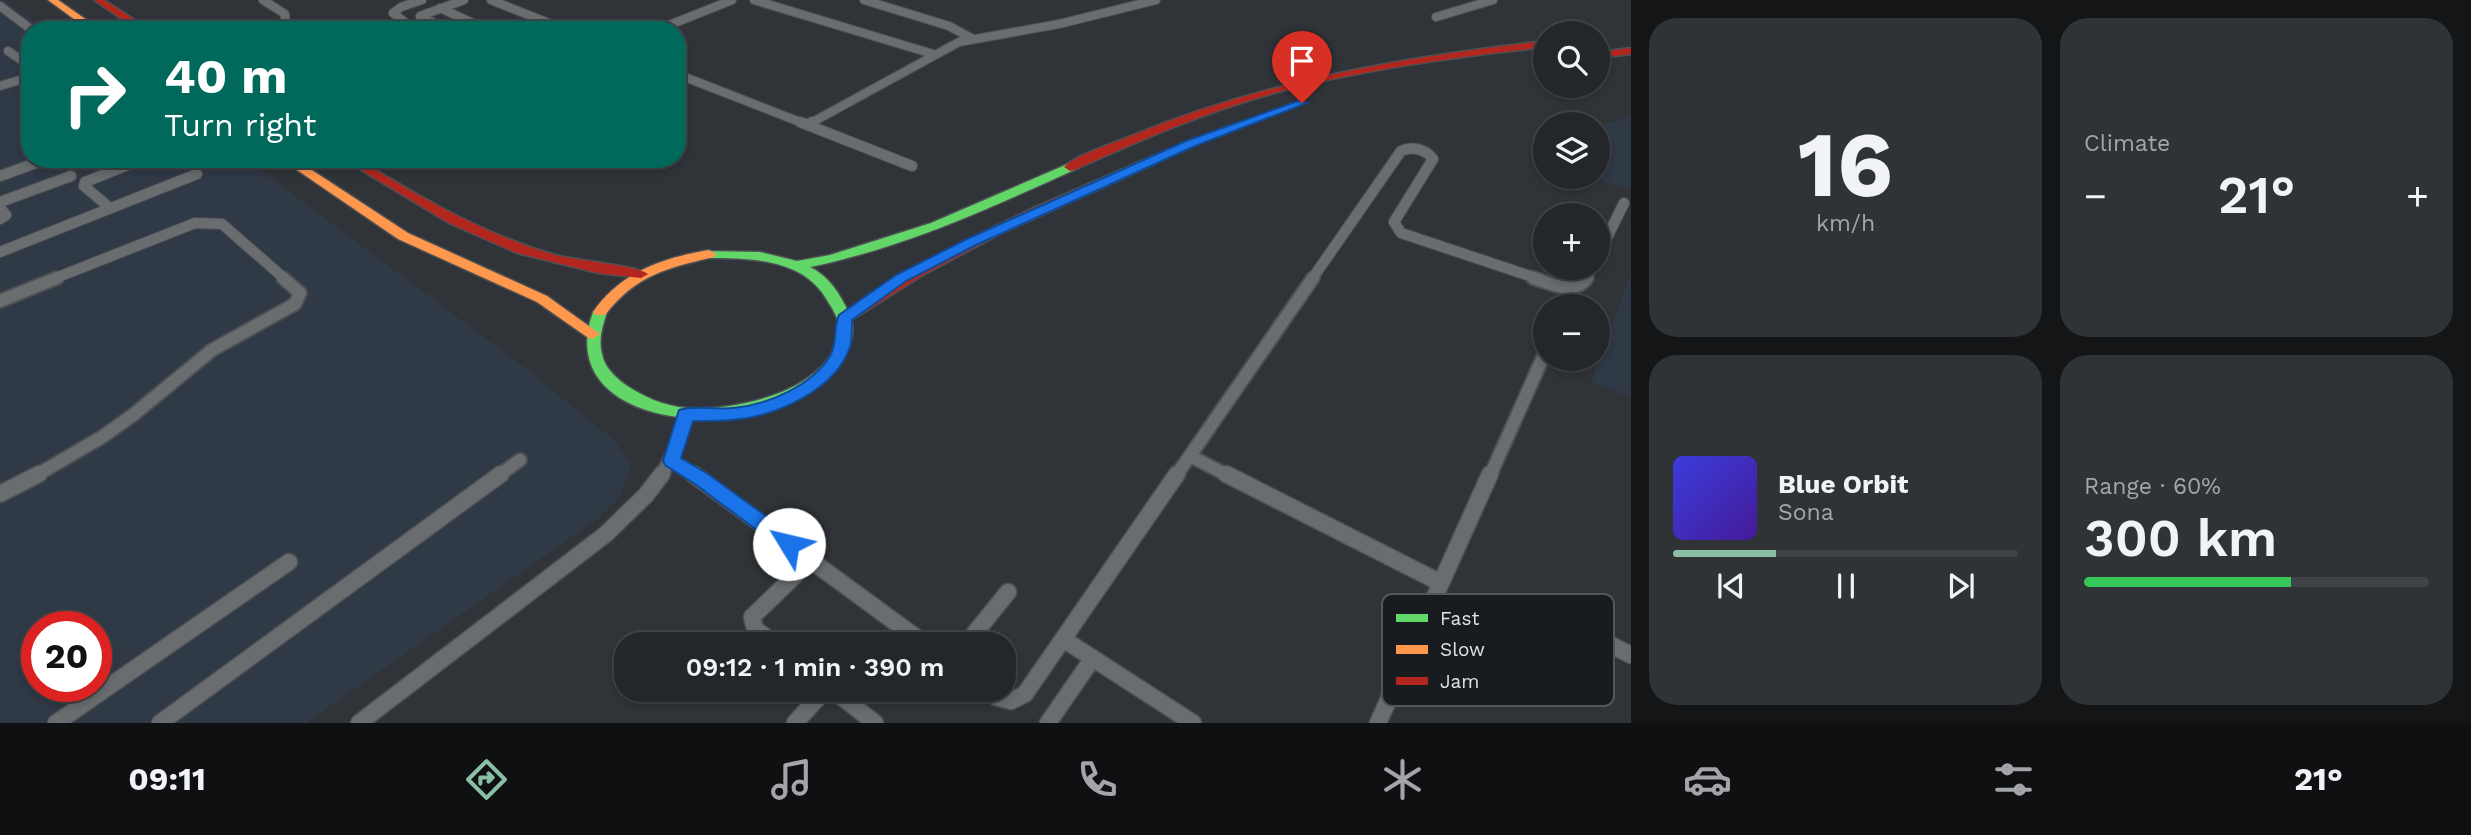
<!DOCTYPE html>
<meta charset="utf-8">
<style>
body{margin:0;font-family:"Work Sans",sans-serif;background:#303336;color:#f1f3f6;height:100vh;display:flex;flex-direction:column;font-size:26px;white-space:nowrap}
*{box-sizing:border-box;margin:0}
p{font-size:23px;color:#a3a5a8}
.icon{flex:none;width:38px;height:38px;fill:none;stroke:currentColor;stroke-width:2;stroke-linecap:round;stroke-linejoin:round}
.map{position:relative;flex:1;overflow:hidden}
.panel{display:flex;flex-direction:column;gap:18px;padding:18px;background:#141517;width:840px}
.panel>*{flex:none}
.hud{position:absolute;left:21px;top:21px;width:665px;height:147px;border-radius:28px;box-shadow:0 4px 10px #0003,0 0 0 2px #414447;background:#00695c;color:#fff;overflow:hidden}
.controls{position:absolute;left:1533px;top:21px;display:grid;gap:14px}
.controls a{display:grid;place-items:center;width:77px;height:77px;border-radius:50%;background:#24272a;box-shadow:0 4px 10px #0003,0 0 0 2px #414447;font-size:35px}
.speed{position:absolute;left:21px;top:611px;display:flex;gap:14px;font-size:35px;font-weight:700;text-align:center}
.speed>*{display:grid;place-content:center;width:91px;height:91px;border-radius:50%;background:#24272a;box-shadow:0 4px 10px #0003,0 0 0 2px #414447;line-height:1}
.speed .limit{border:10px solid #d22;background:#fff;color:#111}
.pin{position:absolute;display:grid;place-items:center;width:60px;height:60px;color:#fff;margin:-72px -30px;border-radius:50% 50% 50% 0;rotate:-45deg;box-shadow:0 0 7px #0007}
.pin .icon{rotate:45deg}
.me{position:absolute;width:77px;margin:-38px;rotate:306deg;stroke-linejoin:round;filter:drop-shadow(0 0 5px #0008)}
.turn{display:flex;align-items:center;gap:24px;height:147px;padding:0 28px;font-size:32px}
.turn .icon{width:91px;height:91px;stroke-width:2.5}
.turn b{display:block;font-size:49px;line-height:60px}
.big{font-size:52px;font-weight:600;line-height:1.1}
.panel .card{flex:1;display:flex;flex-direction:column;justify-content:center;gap:10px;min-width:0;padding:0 24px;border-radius:28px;background:#303336}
.panel .dial{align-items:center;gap:0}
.dial b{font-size:91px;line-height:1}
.song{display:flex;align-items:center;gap:21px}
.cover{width:84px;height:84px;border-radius:10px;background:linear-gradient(135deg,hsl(240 70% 55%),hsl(260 70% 35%))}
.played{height:7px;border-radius:4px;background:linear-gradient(90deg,#8abfa5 30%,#414447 30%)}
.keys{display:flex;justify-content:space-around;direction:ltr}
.heat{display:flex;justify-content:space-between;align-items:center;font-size:38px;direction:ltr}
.charge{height:10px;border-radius:5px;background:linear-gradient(90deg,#34c759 60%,#414447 0)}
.panel .tiles{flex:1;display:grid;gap:18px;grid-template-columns:repeat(2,1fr)}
.trip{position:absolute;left:614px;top:632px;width:402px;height:70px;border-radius:28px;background:#24272a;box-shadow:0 4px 10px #0003,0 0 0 2px #414447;font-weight:600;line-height:70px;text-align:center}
.tab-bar{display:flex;height:112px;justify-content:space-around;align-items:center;background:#0e1011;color:#a3a5a8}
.tab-bar .icon{width:49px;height:49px}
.tab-bar .current{color:#8abfa5}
.tab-bar b{font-size:32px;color:#f1f3f6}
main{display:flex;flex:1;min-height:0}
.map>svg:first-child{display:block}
</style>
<main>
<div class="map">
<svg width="1631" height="723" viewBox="0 0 1631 723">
<rect width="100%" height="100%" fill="#303438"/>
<path fill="#303946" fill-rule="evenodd" d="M0 0H5L46 30H30V159H246L532 373 617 443 631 467 620 497 597 519 306 723H0ZM37 626H96V686H37Z
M1631 115V189L1589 177H1598V127Z
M1631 273V398L1591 381Z"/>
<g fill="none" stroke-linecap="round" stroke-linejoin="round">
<defs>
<path id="lane-far3" d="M263 0 285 14V20L277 30
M491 0 566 30
M754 0 933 54
M864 0 949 26 971 38
M0 6 32 30
M440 8 488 30
M1436 17 1493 0
M415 30 393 13 401 7 422 0
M447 30 420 16 464 0
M657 30 732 0
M8 51 30 66
M677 74 805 124
M0 86 30 77
M809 124 959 42 1059 24 1156 0"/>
<path id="lane-far2" d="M800 122 912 166
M807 125 812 122
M0 176 47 159
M0 202 71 176
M0 208 6 215 0 219
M110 208 84 186 85 182 143 159
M0 252 197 174
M1598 256 1624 203
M53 279 195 223 222 224 285 279
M1312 279 1401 151C1413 146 1425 149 1433 159L1394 222 1401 233 1539 279
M1586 279 1592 268"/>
<path id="lane-far1" d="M1533 278C1550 283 1574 296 1587 278
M0 301 57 278
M1190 456 1229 476
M671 461 696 476
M35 476 102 437 133 415 212 350 295 304 300 293 283 278
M498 476 520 460
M661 476 675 450 685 415
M1176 476 1313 278
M1490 476 1545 353"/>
<path id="lane" d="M693 474 925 644
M1226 474 1441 583
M0 494 39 474
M1595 637 1631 655
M1063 639 1193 723
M775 644 755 629 752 617 811 560
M966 644 1008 592
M833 690 875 723
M986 690 996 697 1011 701 1025 694 1177 474
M56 723 289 562
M160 723 501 474
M359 723 606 534 646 495 662 474
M795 723 825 690
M1048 723 1093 658
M1378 723 1490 474"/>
<path id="fast" d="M1070 163 1076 167 1074 170C988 209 903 248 810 267 829 276 839 293 848 311 857 328 852 345 842 361 785 449 547 439 593 312L600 307 607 312C603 325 598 339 602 354 604 366 613 375 623 383 641 396 664 406 687 408 734 412 843 389 838 324 838 316 831 307 827 300 804 259 751 258 709 258L702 254 704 251 760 252 797 261 830 255 931 223Z"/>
<path id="slow" d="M48 0H58L101 30H89Z
M281 159H295L408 233 547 296 600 334 592 339 587 337 537 302 398 239Z
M709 250 716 254 714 257C667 268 636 275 605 315H595L593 312C621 272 662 258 709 250Z"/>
<path id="jam" d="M94 0H104L150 30H138Z
M1545 41V47C1455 57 1365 69 1278 92 1208 111 1140 140 1074 170L1070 171 1064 167C1078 154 1112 144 1131 136 1264 81 1403 57 1545 41Z
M1631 48V54L1598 58V52Z
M1153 156 1157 157V163L1000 234 923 275 850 321H840L838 318 876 291 951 248 1029 210Z
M343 159H358C421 198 483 234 555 255 573 260 639 266 648 274L641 278 598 273 517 253 449 223Z"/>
</defs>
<use href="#lane-far3" stroke="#4d5054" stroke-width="10"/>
<use href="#lane-far2" stroke="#4d5054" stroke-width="12"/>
<use href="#lane-far1" stroke="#4d5054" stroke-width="16"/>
<use href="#lane" stroke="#4d5054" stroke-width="19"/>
<use href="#fast" stroke="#4d5054" stroke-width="3"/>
<use href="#slow" stroke="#4d5054" stroke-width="3"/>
<use href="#jam" stroke="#4d5054" stroke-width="3"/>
<use href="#lane-far3" stroke="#6a6d70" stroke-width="8"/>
<use href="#lane-far2" stroke="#6a6d70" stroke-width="10"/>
<use href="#lane-far1" stroke="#6a6d70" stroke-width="12"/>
<use href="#lane" stroke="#6a6d70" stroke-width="16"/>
<use href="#fast" fill="#63d668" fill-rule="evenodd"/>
<use href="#slow" fill="#ff974d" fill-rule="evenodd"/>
<use href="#jam" fill="#b3261e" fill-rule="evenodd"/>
</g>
<path fill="#1a73e8" stroke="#114b97" stroke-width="2" d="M1298 101 1307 103 1195 146 976 245 906 281 852 320C852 328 852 339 850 347 835 391 774 417 731 420 719 421 706 421 693 421L681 458 708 474 796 538 799 544 796 549 789 552 782 549 695 484 665 465 663 461 679 410C696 405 715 410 733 408 767 405 812 386 830 356 838 343 833 328 839 315L896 275 967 239 1186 141Z"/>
<rect x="1382" y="594" width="232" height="112" rx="10" fill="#181b1f" stroke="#53575b" stroke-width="2"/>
<rect x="1396" y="614" width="32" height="8" fill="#63d668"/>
<rect x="1396" y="645" width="32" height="9" fill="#ff974d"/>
<rect x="1396" y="677" width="32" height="8" fill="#b3261e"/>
<g font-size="19" fill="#dee2e8">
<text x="1440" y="625">Fast</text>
<text x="1440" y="656">Slow</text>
<text x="1440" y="688">Jam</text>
</g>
</svg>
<div class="controls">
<a><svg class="icon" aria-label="search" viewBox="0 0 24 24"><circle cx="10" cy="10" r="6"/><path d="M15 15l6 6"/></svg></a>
<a><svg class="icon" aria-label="layers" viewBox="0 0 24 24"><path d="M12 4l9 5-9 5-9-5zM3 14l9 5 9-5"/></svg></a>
<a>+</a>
<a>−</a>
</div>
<div class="speed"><div class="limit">20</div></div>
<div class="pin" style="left:1302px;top:103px;background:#d93025"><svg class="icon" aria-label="arrive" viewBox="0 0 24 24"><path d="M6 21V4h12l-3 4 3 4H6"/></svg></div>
<svg class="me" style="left:789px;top:544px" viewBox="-20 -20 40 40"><circle r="19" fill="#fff"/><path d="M0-13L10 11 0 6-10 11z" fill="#1a73e8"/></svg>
<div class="trip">09:12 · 1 min · 390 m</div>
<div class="hud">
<div class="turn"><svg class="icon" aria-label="right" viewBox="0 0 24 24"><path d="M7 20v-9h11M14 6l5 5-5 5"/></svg><div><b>40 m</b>Turn right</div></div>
</div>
</div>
<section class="panel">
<div class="tiles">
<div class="card dial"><b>16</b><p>km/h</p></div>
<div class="card"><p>Climate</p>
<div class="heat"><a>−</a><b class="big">21°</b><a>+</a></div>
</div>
<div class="card">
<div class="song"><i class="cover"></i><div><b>Blue Orbit</b><p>Sona</p></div></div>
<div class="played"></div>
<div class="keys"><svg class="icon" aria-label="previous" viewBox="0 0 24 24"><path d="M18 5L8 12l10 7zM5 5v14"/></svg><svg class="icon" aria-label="pause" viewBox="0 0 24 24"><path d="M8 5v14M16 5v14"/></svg><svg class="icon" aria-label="next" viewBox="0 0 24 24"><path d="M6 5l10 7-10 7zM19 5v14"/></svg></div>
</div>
<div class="card"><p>Range · 60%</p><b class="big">300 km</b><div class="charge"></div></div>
</div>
</section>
</main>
<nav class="tab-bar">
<b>09:11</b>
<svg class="icon current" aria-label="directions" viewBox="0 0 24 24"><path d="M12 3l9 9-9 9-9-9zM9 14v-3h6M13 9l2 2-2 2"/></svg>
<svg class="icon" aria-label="music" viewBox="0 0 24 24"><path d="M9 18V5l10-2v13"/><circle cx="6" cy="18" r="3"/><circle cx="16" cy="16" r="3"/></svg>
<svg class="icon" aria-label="phone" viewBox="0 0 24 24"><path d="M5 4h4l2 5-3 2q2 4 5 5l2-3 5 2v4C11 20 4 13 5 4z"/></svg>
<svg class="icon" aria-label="climate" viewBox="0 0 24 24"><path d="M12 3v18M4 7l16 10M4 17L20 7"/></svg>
<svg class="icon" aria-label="car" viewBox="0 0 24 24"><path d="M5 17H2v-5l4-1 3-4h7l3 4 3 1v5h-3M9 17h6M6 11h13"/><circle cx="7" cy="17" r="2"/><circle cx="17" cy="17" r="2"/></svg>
<svg class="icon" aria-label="filters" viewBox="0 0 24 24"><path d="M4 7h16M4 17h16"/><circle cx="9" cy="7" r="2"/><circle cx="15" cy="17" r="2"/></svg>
<b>21°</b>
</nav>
